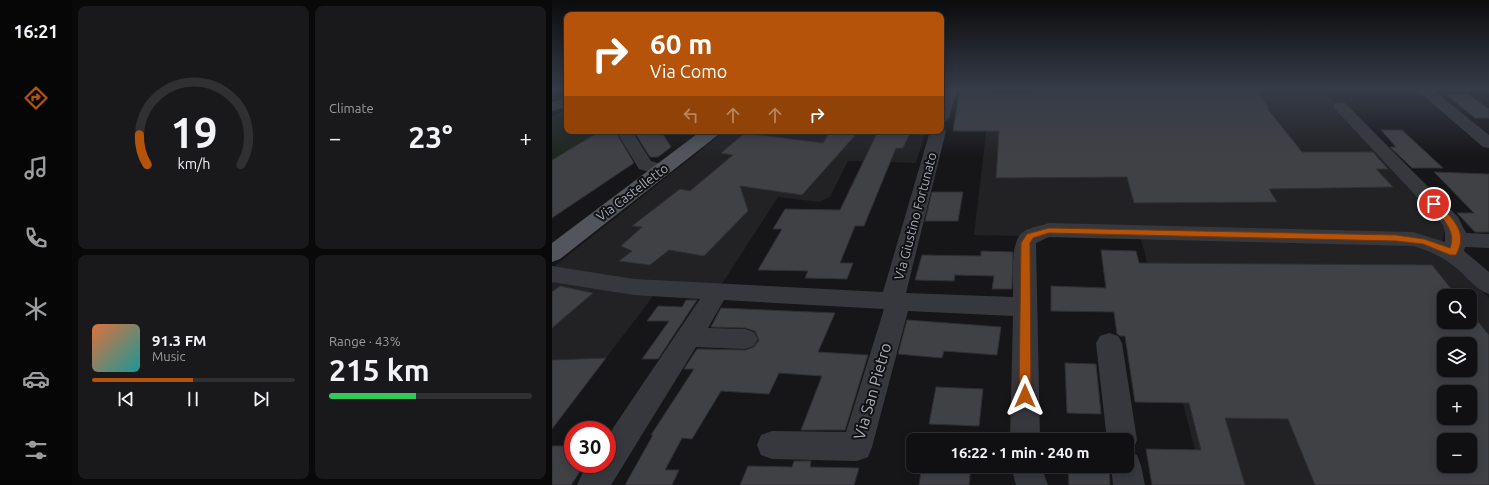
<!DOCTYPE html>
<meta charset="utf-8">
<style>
body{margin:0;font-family:Ubuntu,sans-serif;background:#19191b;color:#f1f3f6;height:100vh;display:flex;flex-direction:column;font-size:15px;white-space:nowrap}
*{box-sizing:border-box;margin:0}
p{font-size:13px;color:#9c9d9f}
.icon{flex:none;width:22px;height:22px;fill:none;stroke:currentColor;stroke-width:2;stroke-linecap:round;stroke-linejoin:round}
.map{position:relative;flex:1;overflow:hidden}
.drawer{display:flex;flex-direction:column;gap:6px;padding:6px;background:#09090a;width:480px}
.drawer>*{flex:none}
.hud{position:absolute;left:12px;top:12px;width:380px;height:122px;border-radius:8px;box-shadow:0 2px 10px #0003,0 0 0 1px #303032;background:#b45309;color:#fff;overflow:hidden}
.buttons{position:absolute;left:885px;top:289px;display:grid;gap:8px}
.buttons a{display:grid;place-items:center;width:40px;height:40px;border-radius:8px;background:#101012;box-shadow:0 2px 10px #0003,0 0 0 1px #303032;font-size:20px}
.speed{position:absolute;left:12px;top:421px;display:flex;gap:8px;font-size:20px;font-weight:700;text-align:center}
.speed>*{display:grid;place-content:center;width:52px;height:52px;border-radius:50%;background:#101012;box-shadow:0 2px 10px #0003,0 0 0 1px #303032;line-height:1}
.speed .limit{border:6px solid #d22;background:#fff;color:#111}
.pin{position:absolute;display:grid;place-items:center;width:34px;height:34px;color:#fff;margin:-17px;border:2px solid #fff;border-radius:50%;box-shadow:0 1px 4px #0007}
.me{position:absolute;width:44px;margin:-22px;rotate:0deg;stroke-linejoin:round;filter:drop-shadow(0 0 3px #0008)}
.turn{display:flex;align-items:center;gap:14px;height:84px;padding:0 20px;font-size:18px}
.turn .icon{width:52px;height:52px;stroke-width:2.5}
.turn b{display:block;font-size:28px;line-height:34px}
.lanes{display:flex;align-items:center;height:38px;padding:0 20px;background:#0003;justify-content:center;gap:20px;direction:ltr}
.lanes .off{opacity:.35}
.big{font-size:30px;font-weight:700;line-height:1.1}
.drawer .card{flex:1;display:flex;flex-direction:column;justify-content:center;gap:6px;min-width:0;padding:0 14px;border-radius:8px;background:#19191b}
.drawer .dial{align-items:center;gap:0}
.dial svg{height:104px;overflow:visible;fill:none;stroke:#303032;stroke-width:7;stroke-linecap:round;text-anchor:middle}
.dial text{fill:#f1f3f6;stroke:none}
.song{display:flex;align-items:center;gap:12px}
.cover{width:48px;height:48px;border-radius:6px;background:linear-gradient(135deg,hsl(20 70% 55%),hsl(180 70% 35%))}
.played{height:4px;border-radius:2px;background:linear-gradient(90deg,#b45309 50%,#303032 50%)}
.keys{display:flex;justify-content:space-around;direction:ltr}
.heat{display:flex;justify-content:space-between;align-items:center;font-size:22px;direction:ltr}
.charge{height:6px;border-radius:3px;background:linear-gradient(90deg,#34c759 43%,#303032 0)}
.drawer .tiles{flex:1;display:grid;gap:6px;grid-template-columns:repeat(2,1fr)}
.trip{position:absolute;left:354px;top:433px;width:228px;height:40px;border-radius:8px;background:#101012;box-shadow:0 2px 10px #0003,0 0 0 1px #303032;font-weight:700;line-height:40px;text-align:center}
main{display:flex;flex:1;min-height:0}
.menu{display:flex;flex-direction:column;width:72px;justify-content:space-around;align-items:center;background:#060607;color:#9c9d9f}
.menu .icon{width:28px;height:28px}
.menu .current{color:#b45309}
.menu b{font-size:18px;color:#f1f3f6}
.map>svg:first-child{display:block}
</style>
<main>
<nav class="menu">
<b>16:21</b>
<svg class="icon current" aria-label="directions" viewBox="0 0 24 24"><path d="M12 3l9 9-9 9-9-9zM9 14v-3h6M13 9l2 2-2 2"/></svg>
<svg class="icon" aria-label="music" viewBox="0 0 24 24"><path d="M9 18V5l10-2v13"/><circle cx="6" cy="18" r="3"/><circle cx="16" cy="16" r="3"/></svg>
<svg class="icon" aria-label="phone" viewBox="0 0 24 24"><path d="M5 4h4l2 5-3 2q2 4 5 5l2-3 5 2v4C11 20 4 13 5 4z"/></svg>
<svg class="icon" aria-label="climate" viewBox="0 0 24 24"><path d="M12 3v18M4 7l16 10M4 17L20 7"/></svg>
<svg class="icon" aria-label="car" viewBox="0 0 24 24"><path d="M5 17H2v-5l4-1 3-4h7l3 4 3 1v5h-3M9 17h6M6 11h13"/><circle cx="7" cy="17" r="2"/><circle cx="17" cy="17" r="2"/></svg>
<svg class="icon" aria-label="filters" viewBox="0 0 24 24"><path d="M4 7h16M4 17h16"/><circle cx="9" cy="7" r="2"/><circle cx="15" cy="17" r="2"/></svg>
</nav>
<section class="drawer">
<div class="tiles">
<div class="card dial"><svg viewBox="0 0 100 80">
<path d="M14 69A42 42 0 1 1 86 69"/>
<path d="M14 69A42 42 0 0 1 8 46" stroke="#b45309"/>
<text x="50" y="56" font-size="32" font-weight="700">19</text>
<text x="50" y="72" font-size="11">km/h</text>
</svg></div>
<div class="card"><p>Climate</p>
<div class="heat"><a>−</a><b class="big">23°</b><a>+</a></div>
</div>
<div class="card">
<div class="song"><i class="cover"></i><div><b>91.3 FM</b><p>Music</p></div></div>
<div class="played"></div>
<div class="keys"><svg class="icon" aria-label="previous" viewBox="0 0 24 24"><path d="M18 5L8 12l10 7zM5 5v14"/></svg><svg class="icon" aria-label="pause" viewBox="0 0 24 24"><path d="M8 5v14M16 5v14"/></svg><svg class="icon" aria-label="next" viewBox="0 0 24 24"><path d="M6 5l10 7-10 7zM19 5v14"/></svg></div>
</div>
<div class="card"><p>Range · 43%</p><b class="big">215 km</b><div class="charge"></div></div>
</div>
</section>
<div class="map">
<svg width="937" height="485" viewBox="0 0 937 485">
<rect width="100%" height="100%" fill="#161618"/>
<path fill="#222225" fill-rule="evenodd" d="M389 89H770L782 102 788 111 894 224 888 252 937 298V485H652L589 239 422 235 439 91ZM892 296H918V322H892ZM892 344H918V370H892ZM892 392H918V418H892ZM892 440H918V466H892Z
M173 131H374L364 163 296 161 278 197 267 202 226 197 168 287 112 282 0 429V268Z"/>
<path fill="#1e261f" d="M15 110V131H48L0 160V116Z"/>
<path fill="#404145" stroke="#303034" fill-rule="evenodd" d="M483 89H704L717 108H715L750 152H821L836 169H824L841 187 717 189 725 202 582 203 575 177 444 178 447 131H401L408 91H436V93H483Z
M894 94H916L937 109V118H923Z
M829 130H850L891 168H860L838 147H844Z
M48 131H63L82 163 0 218V160Z
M82 131H109L119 147 106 157H98Z
M278 131H307L250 195 188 186 196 211 152 256 117 250 98 265 67 261 80 251 69 246 90 227 80 226 128 189 138 191 181 155 169 153 193 133 271 143Z
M326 131H359L351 148H344L312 226H303L288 263H301L295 279 253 278 256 271 206 270 230 229H221L233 209 288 210Z
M882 172 937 174V232H923L905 213H922Z
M380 192H411L406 221H373Z
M549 250 584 251 587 263 880 265 905 296H892V322H918V312L937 335V485H763L736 419 673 418 693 485H600L594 449 649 450 637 403 583 402 573 336H568L565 334 562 312 499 311V286L554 288ZM892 344H918V370H892ZM892 392H918V418H892ZM892 440H918V466H892Z
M429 251 461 252 460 289H440L442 276 403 275 402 281 363 280 370 255 429 256Z
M8 286 41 293 0 328V292Z
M134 300H145L106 359H90L117 321H95L106 306 130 307Z
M169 308 283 313 266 352 316 355 293 430H249L270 376 227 373 217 394 169 391 140 439 130 438 113 470H127L120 485H73L101 435H99L142 369H132L145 349 193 350 202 347 207 340 203 331 193 328 159 327Z
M355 320 449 327 445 355 392 351 390 358 346 354Z
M54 358 0 429V360Z
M513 363 544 364 549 414 515 413Z
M384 387 431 389 427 426 377 424Z
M0 446H21V464H33L19 485H0Z
M242 461H259L258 467 307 468 302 485H188L196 466 240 467Z
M370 466H419L417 485H367Z
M516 466H557L558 485H517Z"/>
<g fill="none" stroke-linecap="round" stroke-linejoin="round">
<path fill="#37383d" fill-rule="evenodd" d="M391 89H405L397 118 394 121 389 123V95Z
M864 89H880L937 135V148L931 147Z
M15 98V107L0 111V102Z
M788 102 793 103 906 217 914 233 937 234V248L913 247 912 251 937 272V294C923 290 915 276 903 267 891 257 876 250 861 246L497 237 484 243 488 440H458L461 316 356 311 320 447 316 457 305 461 220 459 209 455 205 445 209 435 220 431 294 432 332 309 172 300 156 328 193 329 202 332 206 339 202 346 193 349 144 347 59 485H25L30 474 37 464H55V437L148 299 82 295 0 282V266L82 279 331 292 378 131H389V127L394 131 354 293 461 297C462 281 457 242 471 232 478 227 489 226 497 223L861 232 893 242V233L891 225 783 109 781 106 783 103Z
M64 131H80L99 161 115 166 118 170 115 174 109 175 87 169Z
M557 333 566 336 570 343 585 440 581 450 576 452 585 455 589 466 593 485H561L559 466H575V440H555L544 343 548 336Z
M459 466H489L496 485H464Z"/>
<path fill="#53555c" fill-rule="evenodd" d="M149 131H168L166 135 8 259 0 262V243Z"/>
</g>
<linearGradient id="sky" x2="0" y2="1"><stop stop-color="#0c0c0d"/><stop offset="0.57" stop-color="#363c48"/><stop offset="1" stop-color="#363c48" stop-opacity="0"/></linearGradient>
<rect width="937" height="157" fill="url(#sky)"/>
<path fill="#b45309" stroke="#753606" d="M882 201 885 202C900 219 917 231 904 255H898L871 244 844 241 497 233 481 238 478 243 479 396 477 399 473 401 469 399 467 396 469 243 475 234 497 228 844 235 872 239 898 248C905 229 889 218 878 204Z"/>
<g text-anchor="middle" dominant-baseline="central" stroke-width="4" stroke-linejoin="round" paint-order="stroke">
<g font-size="13" fill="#a8adb8" stroke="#111113">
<text transform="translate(80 192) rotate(-37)">Via Castelletto</text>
<text transform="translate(363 216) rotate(-75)">Via Giustino Fortunato</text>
</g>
<g font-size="16" fill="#a8adb8" stroke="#111113">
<text transform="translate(320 391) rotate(-74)">Via San Pietro</text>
</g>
</g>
</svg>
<div class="buttons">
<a><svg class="icon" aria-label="search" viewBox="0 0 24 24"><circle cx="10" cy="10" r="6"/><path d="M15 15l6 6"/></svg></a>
<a><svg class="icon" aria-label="layers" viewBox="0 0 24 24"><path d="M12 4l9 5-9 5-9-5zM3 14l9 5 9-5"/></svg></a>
<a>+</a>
<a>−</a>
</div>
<div class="speed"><div class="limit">30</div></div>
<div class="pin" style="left:882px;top:204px;background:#d93025"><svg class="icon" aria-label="arrive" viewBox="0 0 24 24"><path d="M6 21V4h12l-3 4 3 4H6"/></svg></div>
<svg class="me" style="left:473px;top:396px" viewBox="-20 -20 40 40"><path d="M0-17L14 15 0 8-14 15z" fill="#b45309" stroke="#fff" stroke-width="4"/></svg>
<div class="trip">16:22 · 1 min · 240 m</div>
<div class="hud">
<div class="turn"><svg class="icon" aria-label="right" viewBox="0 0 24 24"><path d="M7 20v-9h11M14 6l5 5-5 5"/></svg><div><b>60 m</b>Via Como</div></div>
<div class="lanes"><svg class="icon off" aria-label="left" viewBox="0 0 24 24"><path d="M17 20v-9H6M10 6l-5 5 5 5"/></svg><svg class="icon off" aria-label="ahead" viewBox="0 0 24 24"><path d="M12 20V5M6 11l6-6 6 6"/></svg><svg class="icon off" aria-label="ahead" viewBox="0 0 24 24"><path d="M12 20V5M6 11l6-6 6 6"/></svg><svg class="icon" aria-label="right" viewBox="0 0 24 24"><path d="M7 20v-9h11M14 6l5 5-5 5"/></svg></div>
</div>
</div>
</main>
